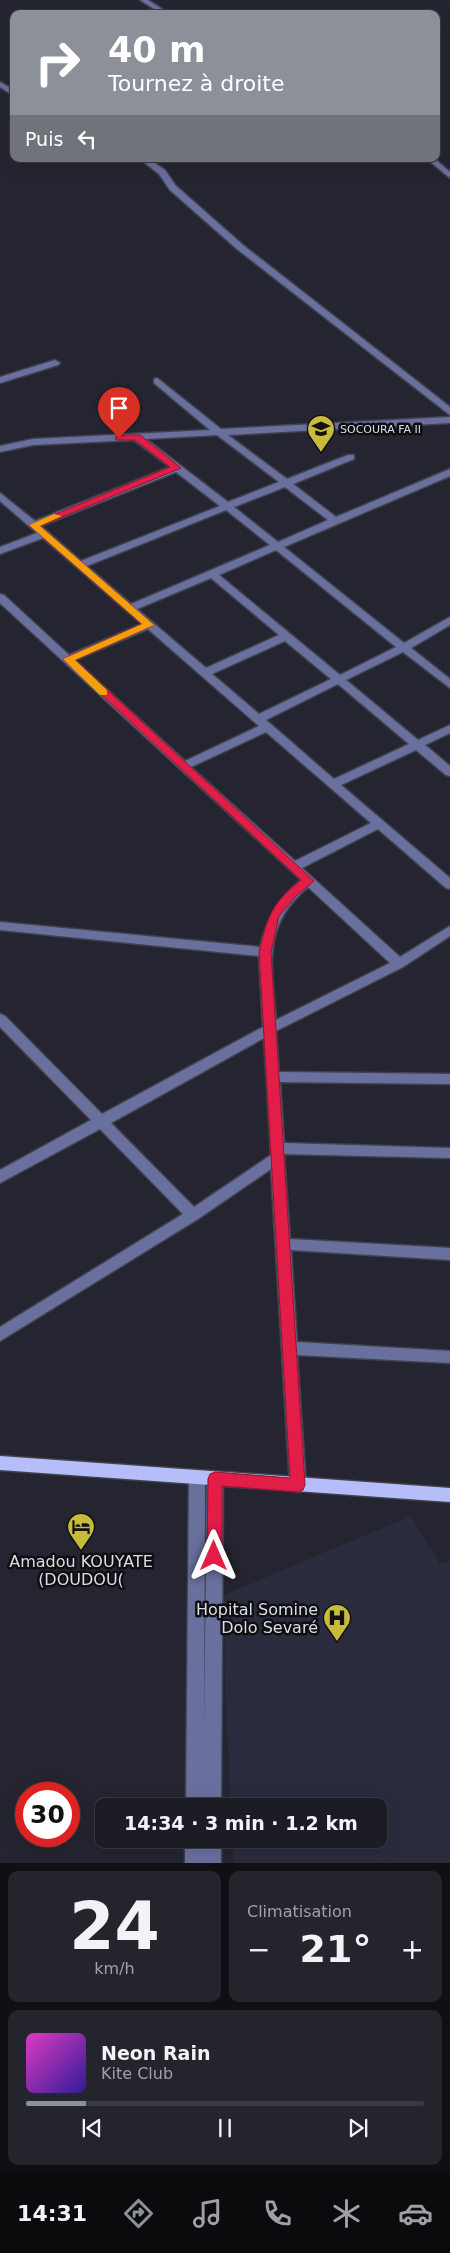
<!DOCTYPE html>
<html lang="fr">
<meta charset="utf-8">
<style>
body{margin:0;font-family:"DejaVu Sans",sans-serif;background:#24252c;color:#f1f3f6;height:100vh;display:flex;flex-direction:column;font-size:19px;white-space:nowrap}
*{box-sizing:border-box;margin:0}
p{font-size:16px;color:#a0a1a6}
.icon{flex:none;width:28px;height:28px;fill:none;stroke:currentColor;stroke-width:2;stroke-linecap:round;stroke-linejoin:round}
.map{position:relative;height:1863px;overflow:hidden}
.details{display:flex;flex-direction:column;gap:8px;padding:8px;background:#0f0f14;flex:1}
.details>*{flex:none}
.guide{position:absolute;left:10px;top:10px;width:430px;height:152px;border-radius:10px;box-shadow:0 5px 20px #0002,0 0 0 1px #393a41;background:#8c9099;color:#fff;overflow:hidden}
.speed{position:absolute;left:15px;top:1782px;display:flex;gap:10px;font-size:25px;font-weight:700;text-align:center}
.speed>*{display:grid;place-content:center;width:65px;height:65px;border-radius:50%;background:#1b1c24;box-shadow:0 5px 20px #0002,0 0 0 1px #393a41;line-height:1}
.speed .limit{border:8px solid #d22;background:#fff;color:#111}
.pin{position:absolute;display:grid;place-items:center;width:42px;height:42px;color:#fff;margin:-51px -21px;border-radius:50% 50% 50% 0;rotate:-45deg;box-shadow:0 0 5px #0007}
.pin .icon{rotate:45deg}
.me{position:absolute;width:55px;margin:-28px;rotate:0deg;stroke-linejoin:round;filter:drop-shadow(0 0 4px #0008)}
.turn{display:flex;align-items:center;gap:18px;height:105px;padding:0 15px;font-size:22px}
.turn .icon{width:65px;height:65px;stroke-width:2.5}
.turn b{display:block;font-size:35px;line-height:42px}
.then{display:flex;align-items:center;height:48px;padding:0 15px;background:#0003;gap:10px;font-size:19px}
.big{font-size:38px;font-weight:600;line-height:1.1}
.details .card{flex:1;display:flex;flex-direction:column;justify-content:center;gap:8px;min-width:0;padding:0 18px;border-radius:10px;background:#24252c}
.details .dial{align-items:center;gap:0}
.dial b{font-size:65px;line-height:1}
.song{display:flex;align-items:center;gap:15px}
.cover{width:60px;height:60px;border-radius:8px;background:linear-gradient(135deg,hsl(310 70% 55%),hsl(250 70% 35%))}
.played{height:5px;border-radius:2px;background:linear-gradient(90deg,#8c9099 15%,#393a41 15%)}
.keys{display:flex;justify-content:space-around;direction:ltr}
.heat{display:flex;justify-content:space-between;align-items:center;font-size:28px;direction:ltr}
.details .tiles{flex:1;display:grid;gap:8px;grid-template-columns:1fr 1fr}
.card:last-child{grid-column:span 2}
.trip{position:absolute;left:95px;top:1798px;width:292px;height:50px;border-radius:10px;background:#1b1c24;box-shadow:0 5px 20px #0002,0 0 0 1px #393a41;font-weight:600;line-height:50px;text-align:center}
.tabs{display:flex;height:80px;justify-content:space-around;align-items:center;background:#0b0b0e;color:#a0a1a6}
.tabs .icon{width:35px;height:35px}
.tabs .on{color:#8c9099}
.tabs b{font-size:22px;color:#f1f3f6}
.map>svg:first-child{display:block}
</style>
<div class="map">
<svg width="450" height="1863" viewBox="0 0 450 1863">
<rect width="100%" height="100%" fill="#242530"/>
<path fill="#2a2c3d" d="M411 1516 440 1564 450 1561V1863H234L232 1839H379V1806H231L225 1690 224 1595Z"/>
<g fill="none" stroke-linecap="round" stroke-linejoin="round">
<defs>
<path id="minor" d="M140 0H148L170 14H162Z
M0 82 14 90V96L0 87Z
M140 159H149L165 170 176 186 243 245 450 407V415L237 249 170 190 159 174Z
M427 159H435L450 172V178Z
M55 360 60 363 58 365 0 383V377Z
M157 378 221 429 450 417V423L228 435 287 479 348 455H354V459L293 484 336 517 450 469V476L284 547 404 643 450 617V625L411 648 450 679V688L403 652 346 680 418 740 450 725V733L425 745 450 766V776L446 775 416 750 341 785 450 878V889L446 888 378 829 302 868 400 957 450 926V936L403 967 276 1031 279 1072 450 1074V1084L280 1082 284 1143 450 1148V1158L284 1154 290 1239 450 1248V1260L291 1250 297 1342 450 1351V1363L297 1355 306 1485 304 1490 298 1492 292 1490 290 1485 271 1169 198 1219 0 1341V1327L183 1214 100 1129 0 1183V1170L91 1120 0 1027V1014L5 1016 102 1114 263 1027 259 956 0 930V922L260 947C267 919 278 899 301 880L0 603V594L4 595 69 655 142 624 43 538 0 554V547L37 533 0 501V493L35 521 170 467 134 440 33 445 0 452V446L33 439 210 430 154 383V379ZM217 435 279 482 228 502 146 439ZM176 472 220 506 81 561 41 526ZM285 487 328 520 278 542 234 507ZM226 510 270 545 131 604 87 566ZM276 550 396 647 340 675 219 575ZM211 578 279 635 206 668 137 609ZM148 629 259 726 185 761 75 660ZM285 641 331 679 259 714 212 674ZM338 684 409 744 334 779 266 720ZM266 732 371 823 295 861 191 767ZM308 887 390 963 276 1020C272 967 261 926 308 887ZM264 1038 271 1155 194 1207 111 1123Z
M197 1471 203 1473 205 1478 204 1731 207 1479 209 1474 215 1472 221 1474 223 1479 221 1806H186L189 1478 191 1473Z
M185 1839H203V1861V1839H221V1863H185Z"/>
<path id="major" d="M0 1456 450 1488V1502L0 1470Z"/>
</defs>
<use href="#minor" stroke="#41424d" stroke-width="3"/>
<use href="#major" stroke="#41424d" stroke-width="3"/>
<use href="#minor" fill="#69709e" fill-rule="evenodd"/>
<use href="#major" fill="#b5bef8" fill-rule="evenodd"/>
</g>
<path fill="#e11d48" stroke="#92132f" d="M119 435H140L181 468 40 526 154 625 75 660 314 881 297 895 279 916 271 952 305 1485 303 1490 298 1492 222 1486V1556L219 1561 214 1563 209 1561 207 1556 208 1479 210 1474 215 1472 290 1478 259 952C268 916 271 904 301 880L63 659 142 624 29 525 170 467 135 440H116L115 438Z"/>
<path fill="#f59e0b" d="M54 514 62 516 40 526 154 625 75 660 107 690V695H100L63 659 142 624 29 525Z"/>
<defs>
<symbol id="school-pin" viewBox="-11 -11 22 30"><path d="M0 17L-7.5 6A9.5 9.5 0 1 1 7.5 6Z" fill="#c8bb3b" stroke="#0e0f13"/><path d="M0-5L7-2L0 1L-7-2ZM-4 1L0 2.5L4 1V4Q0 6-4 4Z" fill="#111"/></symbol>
<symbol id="hotel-pin" viewBox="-11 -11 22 30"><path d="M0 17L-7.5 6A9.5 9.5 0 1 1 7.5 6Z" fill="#c8bb3b" stroke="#0e0f13"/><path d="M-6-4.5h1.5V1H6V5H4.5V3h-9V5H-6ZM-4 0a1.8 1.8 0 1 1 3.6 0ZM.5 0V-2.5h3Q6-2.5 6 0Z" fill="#111"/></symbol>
<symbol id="hospital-pin" viewBox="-11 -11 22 30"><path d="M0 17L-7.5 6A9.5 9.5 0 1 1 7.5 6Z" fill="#c8bb3b" stroke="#0e0f13"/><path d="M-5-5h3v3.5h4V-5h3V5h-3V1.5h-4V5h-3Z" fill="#111"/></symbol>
</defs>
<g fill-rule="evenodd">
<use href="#school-pin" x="305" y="413" width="32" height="43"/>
<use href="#hotel-pin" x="65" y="1511" width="32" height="43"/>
<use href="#hospital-pin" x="321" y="1602" width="32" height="43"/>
</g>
<g text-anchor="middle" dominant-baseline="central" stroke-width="5" stroke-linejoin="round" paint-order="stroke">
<g font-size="11" fill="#dcdde4" stroke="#0e0f13" text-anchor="start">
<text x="340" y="429">SOCOURA FA II</text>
</g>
<g font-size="16" fill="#dcdde4" stroke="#0e0f13">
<text x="81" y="1561">Amadou KOUYATE<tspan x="81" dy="18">(DOUDOU(</tspan></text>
<text x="318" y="1609" text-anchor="end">Hopital Somine<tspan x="318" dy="18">Dolo Sevaré</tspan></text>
</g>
</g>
</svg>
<div class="speed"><div class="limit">30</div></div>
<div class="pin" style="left:119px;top:438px;background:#d93025"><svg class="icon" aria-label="arrive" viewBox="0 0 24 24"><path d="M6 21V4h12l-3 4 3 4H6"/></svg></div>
<svg class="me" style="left:214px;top:1556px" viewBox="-20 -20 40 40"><path d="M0-17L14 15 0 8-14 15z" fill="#e11d48" stroke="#fff" stroke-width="4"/></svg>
<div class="trip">14:34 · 3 min · 1.2 km</div>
<div class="guide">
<div class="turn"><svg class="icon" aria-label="right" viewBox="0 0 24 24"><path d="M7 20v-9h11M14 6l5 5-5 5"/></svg><div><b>40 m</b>Tournez à droite</div></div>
<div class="then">Puis<svg class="icon" aria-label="left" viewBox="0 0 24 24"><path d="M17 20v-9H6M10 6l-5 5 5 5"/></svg></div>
</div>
</div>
<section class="details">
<div class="tiles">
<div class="card dial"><b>24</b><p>km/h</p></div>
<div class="card"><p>Climatisation</p>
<div class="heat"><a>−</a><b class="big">21°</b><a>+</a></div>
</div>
<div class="card">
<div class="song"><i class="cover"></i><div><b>Neon Rain</b><p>Kite Club</p></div></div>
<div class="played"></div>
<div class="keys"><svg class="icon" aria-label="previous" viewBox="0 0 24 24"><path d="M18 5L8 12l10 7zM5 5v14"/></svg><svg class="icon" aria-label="pause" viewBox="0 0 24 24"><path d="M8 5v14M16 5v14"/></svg><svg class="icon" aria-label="next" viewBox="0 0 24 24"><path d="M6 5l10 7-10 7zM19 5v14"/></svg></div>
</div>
</div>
</section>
<nav class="tabs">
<b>14:31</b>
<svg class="icon on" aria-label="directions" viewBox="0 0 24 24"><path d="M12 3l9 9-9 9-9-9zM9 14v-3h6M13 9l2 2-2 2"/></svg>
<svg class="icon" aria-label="music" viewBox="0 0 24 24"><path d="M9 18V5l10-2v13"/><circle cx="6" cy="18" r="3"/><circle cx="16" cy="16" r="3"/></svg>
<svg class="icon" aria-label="phone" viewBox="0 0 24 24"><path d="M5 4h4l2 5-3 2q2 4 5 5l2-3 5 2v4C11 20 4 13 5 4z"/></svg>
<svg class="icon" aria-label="climate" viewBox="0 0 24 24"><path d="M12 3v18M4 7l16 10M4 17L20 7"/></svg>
<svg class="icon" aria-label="car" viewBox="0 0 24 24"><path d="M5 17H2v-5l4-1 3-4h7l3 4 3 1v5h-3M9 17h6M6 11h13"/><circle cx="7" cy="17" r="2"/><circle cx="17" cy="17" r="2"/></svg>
</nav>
